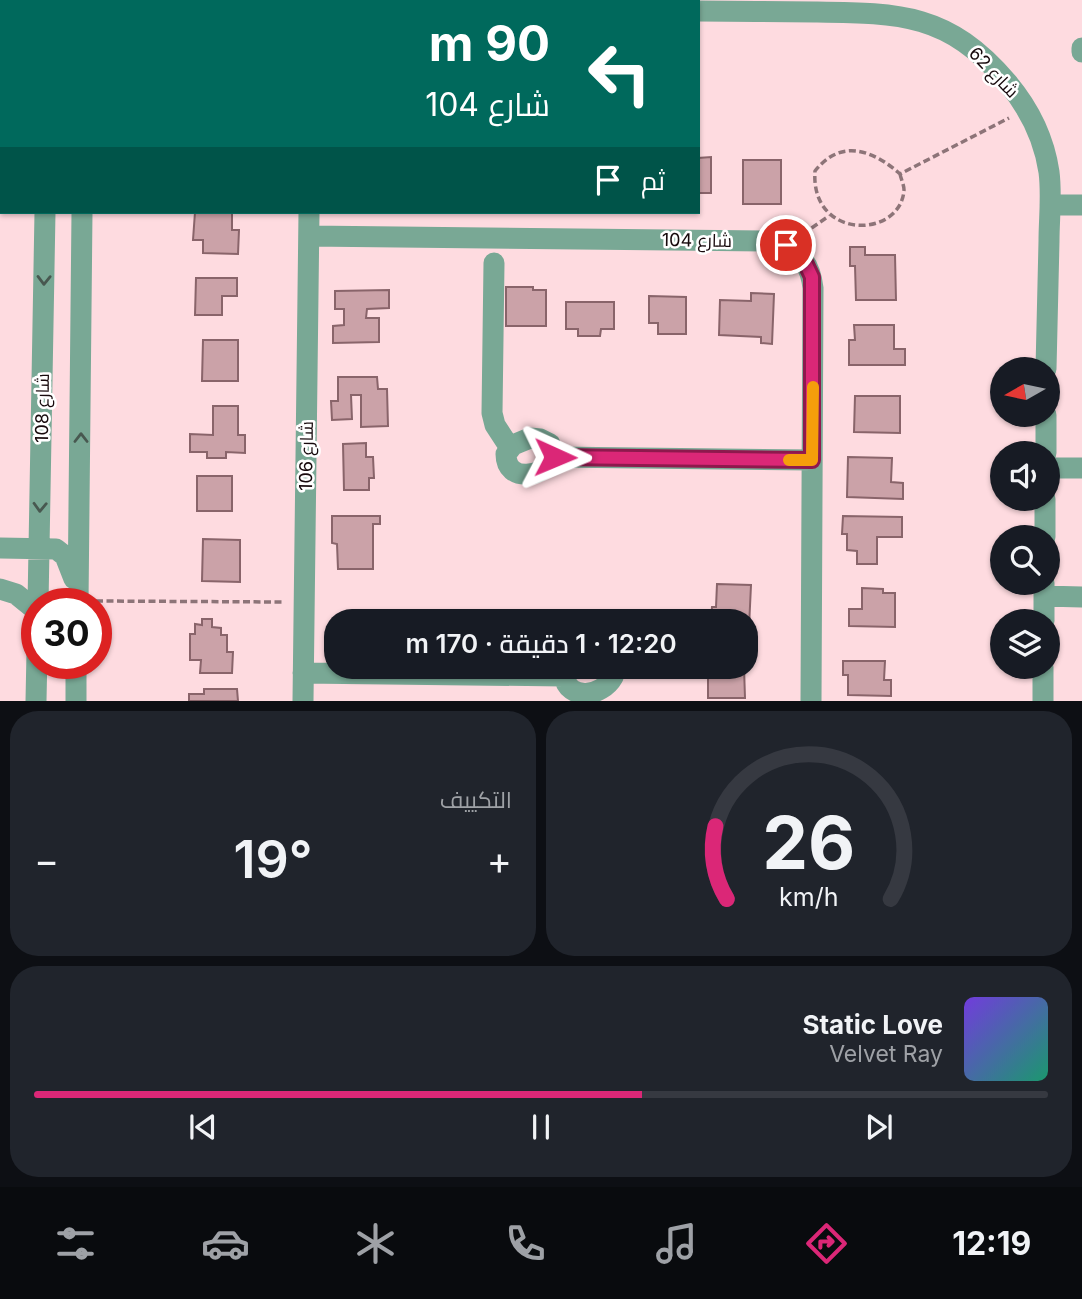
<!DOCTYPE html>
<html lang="ar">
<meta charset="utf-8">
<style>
body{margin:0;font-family:Inter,Cairo,sans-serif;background:#20242c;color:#f1f3f6;direction:rtl;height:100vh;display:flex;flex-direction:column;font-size:26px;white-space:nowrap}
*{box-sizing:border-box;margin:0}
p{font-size:23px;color:#9ea1a6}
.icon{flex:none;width:38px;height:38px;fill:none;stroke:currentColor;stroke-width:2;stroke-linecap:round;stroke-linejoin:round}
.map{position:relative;height:701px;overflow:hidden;direction:ltr}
.sheet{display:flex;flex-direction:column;gap:10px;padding:10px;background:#0d0f14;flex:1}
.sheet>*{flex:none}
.top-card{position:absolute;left:0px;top:0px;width:700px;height:214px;box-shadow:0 2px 5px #0004;direction:rtl;background:#00695c;color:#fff;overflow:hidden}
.needle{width:46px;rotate:261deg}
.buttons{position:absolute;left:990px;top:357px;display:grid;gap:14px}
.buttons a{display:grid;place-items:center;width:70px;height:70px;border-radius:50%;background:#171b24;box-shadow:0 2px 5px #0004;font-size:35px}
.speed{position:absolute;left:21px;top:588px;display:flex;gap:14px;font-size:35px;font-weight:700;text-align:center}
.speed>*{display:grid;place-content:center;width:91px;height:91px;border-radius:50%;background:#171b24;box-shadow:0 2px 5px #0004;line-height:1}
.speed .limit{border:10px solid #d22;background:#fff;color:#111}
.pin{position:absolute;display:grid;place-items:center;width:60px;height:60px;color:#fff;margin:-30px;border:4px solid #fff;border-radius:50%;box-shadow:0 2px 7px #0007}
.me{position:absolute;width:77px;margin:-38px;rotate:91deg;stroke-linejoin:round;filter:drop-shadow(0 0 5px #0008)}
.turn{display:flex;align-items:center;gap:24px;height:147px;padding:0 35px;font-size:32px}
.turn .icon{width:91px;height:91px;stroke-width:2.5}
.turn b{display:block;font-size:49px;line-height:60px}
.then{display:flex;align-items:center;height:66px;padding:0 35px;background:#0003;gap:14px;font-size:26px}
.big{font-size:52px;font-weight:600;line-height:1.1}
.sheet .widget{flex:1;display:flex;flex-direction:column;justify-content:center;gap:10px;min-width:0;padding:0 24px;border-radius:28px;background:#20242c}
.sheet .dial{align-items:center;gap:0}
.dial svg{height:182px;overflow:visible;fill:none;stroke:#363941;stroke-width:7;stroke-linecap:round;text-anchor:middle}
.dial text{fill:#f1f3f6;stroke:none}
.song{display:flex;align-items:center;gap:21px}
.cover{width:84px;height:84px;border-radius:10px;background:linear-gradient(135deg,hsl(260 70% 55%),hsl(160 70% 35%))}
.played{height:7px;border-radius:4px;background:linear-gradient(90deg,#db2777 60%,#363941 60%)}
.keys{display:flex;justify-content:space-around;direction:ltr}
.heat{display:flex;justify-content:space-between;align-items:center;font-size:38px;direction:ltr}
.sheet .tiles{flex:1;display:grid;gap:10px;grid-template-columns:1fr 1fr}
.widget:last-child{grid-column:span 2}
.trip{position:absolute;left:324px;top:609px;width:434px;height:70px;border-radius:28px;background:#171b24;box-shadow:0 2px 5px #0004;font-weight:600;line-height:70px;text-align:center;direction:rtl}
.tab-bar{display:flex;height:112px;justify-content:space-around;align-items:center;background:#090b0e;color:#9ea1a6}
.tab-bar .icon{width:49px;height:49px}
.tab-bar .on{color:#db2777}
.tab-bar b{font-size:32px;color:#f1f3f6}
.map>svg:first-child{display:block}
</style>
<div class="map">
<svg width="1082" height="701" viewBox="0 0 1082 701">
<rect width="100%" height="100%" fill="#fedbe0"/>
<path fill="#cba2a8" stroke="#89646a" stroke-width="2" d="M711 157V193H698V158Z
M743 160H781V204H743Z
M195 212H232V230H239L238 254 203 253V240H193Z
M850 247H865V255H895L896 300H856L855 266H850Z
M196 278H237V296H222V315H195Z
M506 287H533V290H546V326H506Z
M389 290V308L367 309 366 318H379V342L333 343V326L344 325V309H335V291Z
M751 293 774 294 772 344 761 343V337L719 335 720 300 751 301Z
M649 296 686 297V334H658V323H649Z
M566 302H614V329H601L600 336H578V329H566Z
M854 325H894V349H905V365H849V340H855Z
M203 340H238V381H202Z
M338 377H377L378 389H387L388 426 361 427V395H351L352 419 332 420 331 401H338Z
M855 396H900V433L854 432Z
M213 406H238V435H245V453L226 452V458H207V452H190V434L213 435Z
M366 443V457H373L374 478H369V490H344L343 444Z
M848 457 892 458 891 482 903 483V499L847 497Z
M197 476H232V511H197Z
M332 516H380V524H373V569H338L337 544 332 543Z
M843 516 902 517V537H877V564H857V551L847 550V534H842Z
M203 539 240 540V582L202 581Z
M717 584 751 585 749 627H746V621H711L712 607H716Z
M862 588 883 589V593H895V627L849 626V609H862Z
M202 619H212V627L221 628V635H227V652H233L232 673H200L201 660H190V634H195V624L202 625Z
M843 661H885L884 680H891V696L848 695V675H843Z
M708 667H744L745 698H708Z
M204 689H237L238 701H189V694H204Z"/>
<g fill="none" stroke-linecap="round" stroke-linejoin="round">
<path stroke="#8d7478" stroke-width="3.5" stroke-dasharray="7 3.5" stroke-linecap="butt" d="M230 0V2
M900 174C901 179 904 185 904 190 901 239 810 241 815 171 841 138 873 150 900 174L1009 118
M803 234 829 216
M96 601 284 602"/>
<path stroke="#79a895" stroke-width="21" d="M22 0V2
M117 0V2
M141 0 143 2
M507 2V0
M636 2V0
M698 11C737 11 776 12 815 12 900 13 948 13 1007 82 1029 108 1044 138 1049 172 1052 195 1049 219 1049 241 1048 284 1047 327 1046 369
M0 16 2 17
M1082 48V52
M1050 205H1082
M309 236 766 241C794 243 810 260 813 288L811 701
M494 263 492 413 495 425 510 448
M530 438 540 439 550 444 555 457C545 477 506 484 506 454L513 445Z
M1046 453V415
M555 457 812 460
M1048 468H1082
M1045 537V499
M0 548 56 549 65 556 74 579
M0 589 16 594 37 611
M1044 596 1082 597
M38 604 45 212
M78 604 82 212
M1044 621V583
M570 667 564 676C568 701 602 697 613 677L611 667
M303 673 564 676
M36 701 37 652
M76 701V663
M303 701 309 212
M1043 701V667"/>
</g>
<defs><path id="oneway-chevron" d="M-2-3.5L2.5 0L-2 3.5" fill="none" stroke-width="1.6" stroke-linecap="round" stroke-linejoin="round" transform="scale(1.75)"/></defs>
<g stroke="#485850">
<use href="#oneway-chevron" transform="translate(44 280) rotate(91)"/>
<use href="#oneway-chevron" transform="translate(81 438) rotate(-90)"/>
<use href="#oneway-chevron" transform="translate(40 507) rotate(92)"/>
</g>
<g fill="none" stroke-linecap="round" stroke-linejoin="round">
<defs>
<path id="route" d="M555 457 812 460V277L803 258 786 245"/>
</defs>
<use href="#route" stroke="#8e194d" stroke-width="18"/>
<use href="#route" stroke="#db2777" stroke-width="12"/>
<path stroke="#f59e0b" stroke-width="12" d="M789 460H812L813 387"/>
</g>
<g text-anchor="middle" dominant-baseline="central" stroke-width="5" stroke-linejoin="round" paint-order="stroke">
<g font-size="18" fill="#17090c" stroke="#fff">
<text transform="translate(994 72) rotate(46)">شارع 62</text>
<text transform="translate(697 240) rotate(1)">شارع 104</text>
<text transform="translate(42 408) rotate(-89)">شارع 108</text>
<text transform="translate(306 456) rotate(-89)">شارع 106</text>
</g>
</g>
</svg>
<div class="buttons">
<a><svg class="needle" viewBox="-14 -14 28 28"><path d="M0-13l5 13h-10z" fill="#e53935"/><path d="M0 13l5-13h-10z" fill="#9ea1a6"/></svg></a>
<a><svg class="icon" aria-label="sound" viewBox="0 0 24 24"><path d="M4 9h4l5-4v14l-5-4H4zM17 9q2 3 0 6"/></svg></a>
<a><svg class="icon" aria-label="search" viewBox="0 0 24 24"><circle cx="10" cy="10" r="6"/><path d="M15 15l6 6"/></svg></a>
<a><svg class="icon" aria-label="layers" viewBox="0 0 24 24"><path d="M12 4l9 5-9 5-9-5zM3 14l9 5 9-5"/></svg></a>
</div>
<div class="speed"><div class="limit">30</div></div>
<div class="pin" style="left:786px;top:245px;background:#d93025"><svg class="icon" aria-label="arrive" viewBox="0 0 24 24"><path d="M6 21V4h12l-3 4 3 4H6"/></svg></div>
<svg class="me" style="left:555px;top:457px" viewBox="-20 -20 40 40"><path d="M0-17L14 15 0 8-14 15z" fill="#db2777" stroke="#fff" stroke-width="4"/></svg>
<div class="trip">12:20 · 1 دقيقة · 170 m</div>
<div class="top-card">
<div class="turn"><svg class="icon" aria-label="left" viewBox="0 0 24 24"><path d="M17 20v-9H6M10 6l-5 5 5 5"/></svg><div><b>90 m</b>شارع 104</div></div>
<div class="then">ثم<svg class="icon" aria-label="arrive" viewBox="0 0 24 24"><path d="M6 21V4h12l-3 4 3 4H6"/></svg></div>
</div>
</div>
<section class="sheet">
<div class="tiles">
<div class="widget dial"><svg viewBox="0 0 100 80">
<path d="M14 69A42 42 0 1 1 86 69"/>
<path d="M14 69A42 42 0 0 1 9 37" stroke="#db2777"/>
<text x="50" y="56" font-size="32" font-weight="700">26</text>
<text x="50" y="72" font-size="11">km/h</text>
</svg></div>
<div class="widget"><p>التكييف</p>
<div class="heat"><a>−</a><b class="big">19°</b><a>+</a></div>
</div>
<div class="widget">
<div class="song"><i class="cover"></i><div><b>Static Love</b><p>Velvet Ray</p></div></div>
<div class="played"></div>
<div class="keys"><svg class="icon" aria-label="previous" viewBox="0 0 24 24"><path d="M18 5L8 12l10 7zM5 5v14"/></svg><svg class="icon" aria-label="pause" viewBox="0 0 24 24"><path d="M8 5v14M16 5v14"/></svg><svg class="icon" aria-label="next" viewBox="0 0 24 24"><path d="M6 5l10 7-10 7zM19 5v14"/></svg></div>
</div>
</div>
</section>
<nav class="tab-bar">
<b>12:19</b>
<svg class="icon on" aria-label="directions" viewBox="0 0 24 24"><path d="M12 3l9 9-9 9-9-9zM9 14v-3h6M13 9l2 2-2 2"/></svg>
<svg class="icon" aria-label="music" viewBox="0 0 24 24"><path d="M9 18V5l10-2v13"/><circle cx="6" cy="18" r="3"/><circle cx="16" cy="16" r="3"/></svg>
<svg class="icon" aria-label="phone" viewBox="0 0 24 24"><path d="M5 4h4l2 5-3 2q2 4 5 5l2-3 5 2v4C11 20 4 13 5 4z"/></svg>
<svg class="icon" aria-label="climate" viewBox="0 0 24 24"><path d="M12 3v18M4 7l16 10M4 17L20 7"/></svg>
<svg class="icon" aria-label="car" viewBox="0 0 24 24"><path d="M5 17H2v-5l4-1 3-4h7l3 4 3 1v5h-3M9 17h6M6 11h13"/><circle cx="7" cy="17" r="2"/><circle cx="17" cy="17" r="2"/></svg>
<svg class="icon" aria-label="filters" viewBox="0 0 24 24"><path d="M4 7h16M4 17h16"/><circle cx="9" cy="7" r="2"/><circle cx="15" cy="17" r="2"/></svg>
</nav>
